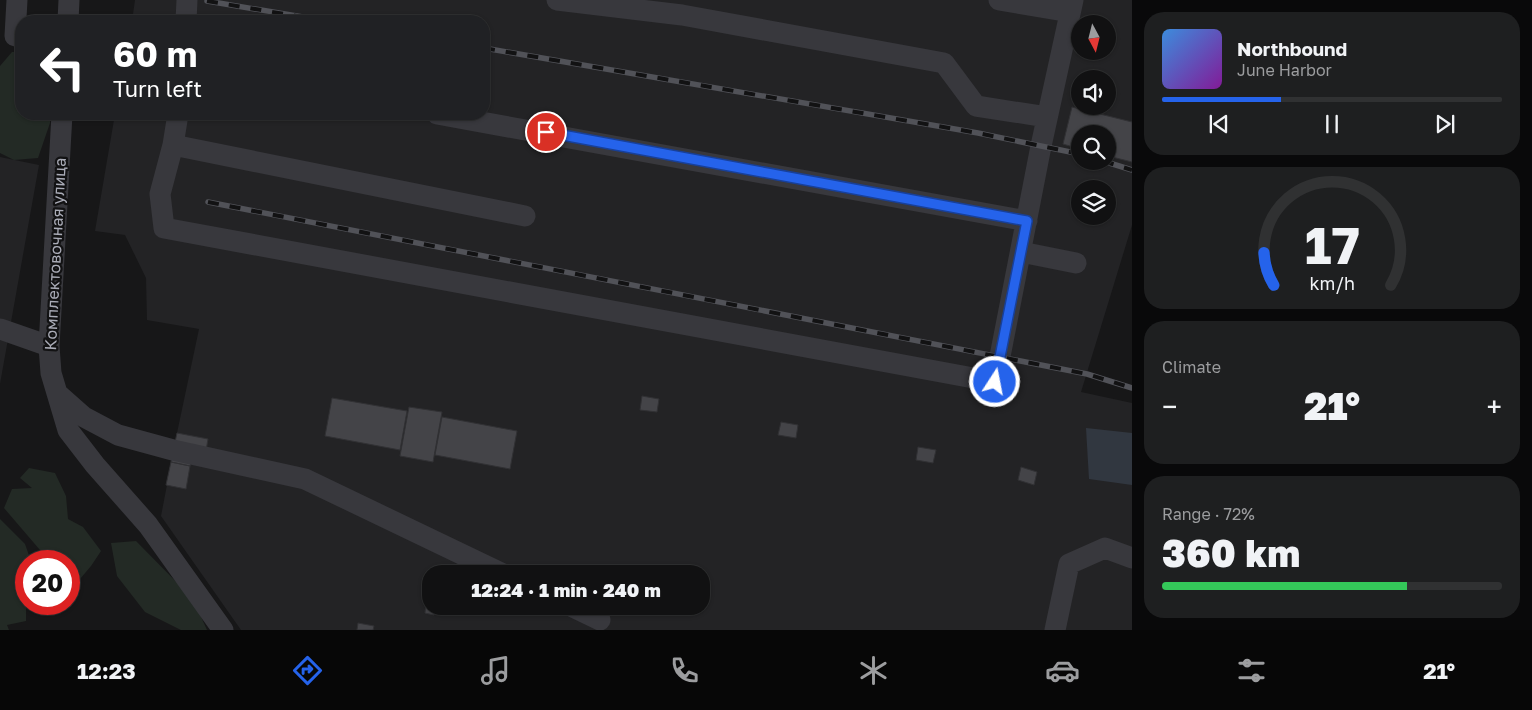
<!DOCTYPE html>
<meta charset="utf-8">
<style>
body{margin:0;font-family:"Golos Text",sans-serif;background:#1e1f20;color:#f1f3f6;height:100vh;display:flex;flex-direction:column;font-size:19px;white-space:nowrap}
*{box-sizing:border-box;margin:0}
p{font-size:16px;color:#9c9d9f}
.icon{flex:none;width:28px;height:28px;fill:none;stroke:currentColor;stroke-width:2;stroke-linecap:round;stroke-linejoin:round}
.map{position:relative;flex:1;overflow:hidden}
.drawer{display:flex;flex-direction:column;gap:12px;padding:12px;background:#09090a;width:400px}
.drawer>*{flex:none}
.top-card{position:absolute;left:15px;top:15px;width:475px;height:105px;border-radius:20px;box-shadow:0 1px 4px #0004,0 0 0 1px #303132;background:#202124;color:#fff;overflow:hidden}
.needle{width:32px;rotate:173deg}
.buttons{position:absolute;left:1071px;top:15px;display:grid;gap:10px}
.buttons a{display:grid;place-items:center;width:45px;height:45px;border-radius:50%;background:#111112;box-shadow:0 1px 4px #0004,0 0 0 1px #303132;font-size:25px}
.speed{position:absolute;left:15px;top:550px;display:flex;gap:10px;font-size:25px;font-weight:700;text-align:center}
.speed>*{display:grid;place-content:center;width:65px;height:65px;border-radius:50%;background:#111112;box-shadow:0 1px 4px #0004,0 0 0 1px #303132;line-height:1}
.speed .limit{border:8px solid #d22;background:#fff;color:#111}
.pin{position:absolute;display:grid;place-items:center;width:42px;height:42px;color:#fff;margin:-21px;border:2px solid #fff;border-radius:50%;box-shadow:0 1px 5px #0007}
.me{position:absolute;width:55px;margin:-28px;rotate:11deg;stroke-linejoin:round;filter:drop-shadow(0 0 4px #0008)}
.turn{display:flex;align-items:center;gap:18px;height:105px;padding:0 15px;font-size:22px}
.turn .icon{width:65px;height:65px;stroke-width:2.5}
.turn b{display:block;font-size:35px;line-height:42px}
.big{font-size:38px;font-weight:800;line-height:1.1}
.drawer .widget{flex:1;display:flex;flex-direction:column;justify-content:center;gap:8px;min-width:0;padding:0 18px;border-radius:20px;background:#1e1f20}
.drawer .dial{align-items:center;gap:0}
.dial svg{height:130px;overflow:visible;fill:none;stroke:#303132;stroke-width:7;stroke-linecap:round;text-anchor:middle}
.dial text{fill:#f1f3f6;stroke:none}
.song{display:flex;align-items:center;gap:15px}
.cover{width:60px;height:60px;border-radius:8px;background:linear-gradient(135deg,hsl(210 70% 55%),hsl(290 70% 35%))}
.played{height:5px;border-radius:2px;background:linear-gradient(90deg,#2563eb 35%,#303132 35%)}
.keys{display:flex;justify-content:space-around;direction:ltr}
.heat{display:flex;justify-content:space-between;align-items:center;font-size:28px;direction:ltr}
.charge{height:8px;border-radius:4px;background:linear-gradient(90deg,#34c759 72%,#303132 0)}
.trip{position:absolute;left:422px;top:565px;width:288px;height:50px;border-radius:20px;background:#111112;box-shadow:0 1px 4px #0004,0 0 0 1px #303132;font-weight:800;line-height:50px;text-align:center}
.dock{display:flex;height:80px;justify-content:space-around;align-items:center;background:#070707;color:#9c9d9f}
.dock .icon{width:35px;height:35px}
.dock .on{color:#2563eb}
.dock b{font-size:22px;color:#f1f3f6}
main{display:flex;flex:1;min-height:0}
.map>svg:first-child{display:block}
</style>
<main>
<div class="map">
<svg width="1132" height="630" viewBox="0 0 1132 630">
<rect width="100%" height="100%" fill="#171718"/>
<path fill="#232325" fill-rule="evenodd" d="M135 0H1132V225L1081 392 1132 403V630H241L161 516 177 433 199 329 147 320 146 278 125 235 95 231 115 114H484V21H132ZM1080 24H1108V51H1080ZM1080 79H1108V106H1080ZM1080 134H1108V161H1080ZM1080 189H1108V216H1080ZM431 574H701V606H431Z
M0 157 39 165 0 384Z"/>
<path fill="#232a25" d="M12 52H21V114H50V123L38 158 14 160 0 153V66Z
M29 468 55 473 66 496 68 519 83 527 101 551 91 566 80 579 69 578V561H44L40 550 4 508 12 489 32 488 20 478Z
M0 519 25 544 31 561H26V621L7 625 9 630H0Z
M136 541 193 599 207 630H181L145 612 117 576 111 543Z"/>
<path fill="#313740" d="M1086 428 1132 433V485L1089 479Z"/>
<path fill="#444448" stroke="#313134" d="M1072 107 1132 122V162L1108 156V134H1080V149L1063 144Z
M642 396 659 399 657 412 640 410Z
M332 398 407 411 400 450 325 436Z
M409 407 442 412 433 462 400 456Z
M442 417 517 431 510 469 435 455Z
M781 422 798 425 796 438 778 435Z
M177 433 208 439 204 462 192 459 190 466 171 462Z
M918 447 936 450 933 463 916 460Z
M171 462 190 466 186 489 166 485Z
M1021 467 1037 472 1034 485 1018 480Z
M426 604 435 606 434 615 425 613Z
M358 623 374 626 373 630H357Z"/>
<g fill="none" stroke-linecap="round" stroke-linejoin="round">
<path stroke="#38383d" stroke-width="21" d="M557 0 682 15 944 63 976 106 1047 117
M999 0 1070 12
M68 21 69 0
M186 21 187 0
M15 36 17 0
M62 114 49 346 51 373 68 430 95 465 148 525 223 630
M178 114 173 145 160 194 164 228 995 382 1041 146 1073 0
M437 114 1027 221
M173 145 525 216
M1021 252 1076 263
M0 329 49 346
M58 394 84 417 118 435 173 450 305 479 503 574
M571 606 600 620
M1055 630 1069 564 1105 548 1132 558"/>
<defs>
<path id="rail" d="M207 1 327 21
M484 48 978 133 1080 154
M1103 161 1132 170
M208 202 1087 374 1132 388"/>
</defs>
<use href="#rail" stroke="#515258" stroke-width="5.5"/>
<use href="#rail" stroke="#121213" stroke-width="4" stroke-dasharray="11" stroke-linecap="butt"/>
</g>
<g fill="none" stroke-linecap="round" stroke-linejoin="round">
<defs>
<path id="route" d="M546 132 1027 221 995 382"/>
</defs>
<use href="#route" stroke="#184099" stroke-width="12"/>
<use href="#route" stroke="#2563eb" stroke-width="9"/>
</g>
<g text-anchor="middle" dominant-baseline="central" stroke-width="4.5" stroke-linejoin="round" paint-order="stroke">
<g font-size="16" fill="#aaacb7" stroke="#121213">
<text transform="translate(55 254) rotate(-87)">Комплектовочная улица</text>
</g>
</g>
</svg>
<div class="buttons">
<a><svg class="needle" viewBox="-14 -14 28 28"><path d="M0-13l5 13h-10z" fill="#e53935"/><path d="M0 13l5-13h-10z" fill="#9c9d9f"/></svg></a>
<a><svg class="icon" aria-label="sound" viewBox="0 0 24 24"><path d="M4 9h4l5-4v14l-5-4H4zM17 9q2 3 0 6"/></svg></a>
<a><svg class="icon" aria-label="search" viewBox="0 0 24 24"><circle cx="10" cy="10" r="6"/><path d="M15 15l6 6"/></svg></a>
<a><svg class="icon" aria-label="layers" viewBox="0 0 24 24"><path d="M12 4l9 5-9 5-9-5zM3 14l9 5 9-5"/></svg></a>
</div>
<div class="speed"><div class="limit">20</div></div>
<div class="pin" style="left:546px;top:132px;background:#d93025"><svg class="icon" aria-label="arrive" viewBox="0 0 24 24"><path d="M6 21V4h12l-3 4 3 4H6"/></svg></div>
<svg class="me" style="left:995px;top:382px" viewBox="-20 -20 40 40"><circle r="17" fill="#2563eb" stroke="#fff" stroke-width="3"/><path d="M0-11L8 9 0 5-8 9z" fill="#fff"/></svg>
<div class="trip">12:24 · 1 min · 240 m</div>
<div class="top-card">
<div class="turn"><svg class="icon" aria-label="left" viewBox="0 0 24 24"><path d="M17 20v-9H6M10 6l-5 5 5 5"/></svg><div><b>60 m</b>Turn left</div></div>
</div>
</div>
<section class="drawer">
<div class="widget">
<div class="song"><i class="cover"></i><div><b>Northbound</b><p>June Harbor</p></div></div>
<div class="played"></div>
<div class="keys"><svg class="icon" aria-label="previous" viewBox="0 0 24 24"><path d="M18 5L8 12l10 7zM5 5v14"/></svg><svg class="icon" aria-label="pause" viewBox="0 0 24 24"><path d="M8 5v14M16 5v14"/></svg><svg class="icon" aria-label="next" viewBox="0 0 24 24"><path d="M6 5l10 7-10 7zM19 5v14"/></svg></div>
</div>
<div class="widget dial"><svg viewBox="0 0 100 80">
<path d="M14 69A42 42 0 1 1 86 69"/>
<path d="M14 69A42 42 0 0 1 8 49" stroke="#2563eb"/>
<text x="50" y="56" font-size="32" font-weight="700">17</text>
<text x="50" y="72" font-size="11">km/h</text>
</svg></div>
<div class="widget"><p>Climate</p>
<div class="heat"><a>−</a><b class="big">21°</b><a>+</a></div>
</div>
<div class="widget"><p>Range · 72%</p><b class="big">360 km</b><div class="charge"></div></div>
</section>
</main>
<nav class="dock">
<b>12:23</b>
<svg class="icon on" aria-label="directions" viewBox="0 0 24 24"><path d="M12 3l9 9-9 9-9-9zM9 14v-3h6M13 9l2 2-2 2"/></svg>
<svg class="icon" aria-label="music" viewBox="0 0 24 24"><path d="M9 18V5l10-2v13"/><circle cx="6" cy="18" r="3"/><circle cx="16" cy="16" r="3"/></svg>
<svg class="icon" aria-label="phone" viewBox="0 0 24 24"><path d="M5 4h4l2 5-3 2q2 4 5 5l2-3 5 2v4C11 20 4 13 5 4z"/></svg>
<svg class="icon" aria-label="climate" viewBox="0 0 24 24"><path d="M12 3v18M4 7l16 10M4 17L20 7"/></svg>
<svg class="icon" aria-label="car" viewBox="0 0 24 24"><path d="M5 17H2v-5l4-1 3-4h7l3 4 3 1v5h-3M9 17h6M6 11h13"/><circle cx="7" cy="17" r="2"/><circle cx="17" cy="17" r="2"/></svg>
<svg class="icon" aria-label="filters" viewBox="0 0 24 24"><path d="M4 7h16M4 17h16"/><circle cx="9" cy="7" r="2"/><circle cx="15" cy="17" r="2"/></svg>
<b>21°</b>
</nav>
